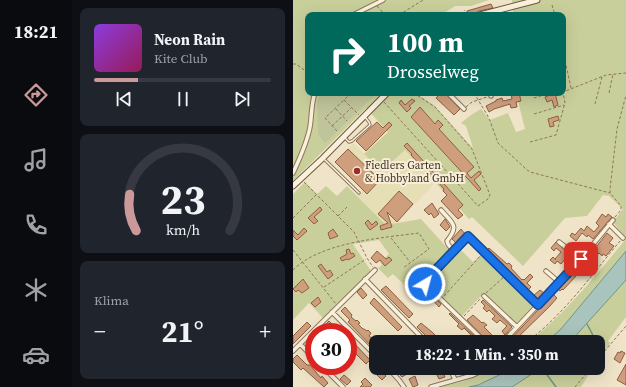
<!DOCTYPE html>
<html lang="de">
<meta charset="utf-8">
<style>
body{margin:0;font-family:"Source Serif 4",serif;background:#20242c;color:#f1f3f6;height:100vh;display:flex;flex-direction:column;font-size:15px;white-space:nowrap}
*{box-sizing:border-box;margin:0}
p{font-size:13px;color:#9ea1a6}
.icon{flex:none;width:22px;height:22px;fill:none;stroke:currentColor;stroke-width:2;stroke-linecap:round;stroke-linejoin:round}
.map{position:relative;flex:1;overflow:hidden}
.sheet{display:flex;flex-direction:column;gap:8px;padding:8px;background:#0d0f14;width:221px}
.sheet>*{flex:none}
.guide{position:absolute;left:12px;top:12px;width:261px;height:84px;border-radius:8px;box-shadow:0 4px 16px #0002;background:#00695c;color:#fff;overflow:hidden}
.speed{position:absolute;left:12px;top:323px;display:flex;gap:8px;font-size:20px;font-weight:700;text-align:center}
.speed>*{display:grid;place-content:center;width:52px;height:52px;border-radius:50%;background:#171b24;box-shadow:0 4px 16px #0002;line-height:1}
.speed .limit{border:6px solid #d22;background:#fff;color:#111}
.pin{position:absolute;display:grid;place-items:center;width:34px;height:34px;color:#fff;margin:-17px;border-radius:8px;box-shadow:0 2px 6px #0006}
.me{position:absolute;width:44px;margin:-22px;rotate:37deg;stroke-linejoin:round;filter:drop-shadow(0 0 3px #0008)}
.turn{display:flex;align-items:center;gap:14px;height:84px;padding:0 16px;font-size:18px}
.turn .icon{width:52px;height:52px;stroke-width:2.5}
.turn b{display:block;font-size:28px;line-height:34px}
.big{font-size:30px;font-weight:700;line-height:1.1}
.sheet .card{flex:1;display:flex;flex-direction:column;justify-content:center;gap:6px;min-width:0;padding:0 14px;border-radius:8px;background:#20242c}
.sheet .dial{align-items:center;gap:0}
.dial svg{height:104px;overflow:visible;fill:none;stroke:#363941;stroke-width:7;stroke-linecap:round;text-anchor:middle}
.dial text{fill:#f1f3f6;stroke:none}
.song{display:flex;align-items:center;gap:12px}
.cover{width:48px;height:48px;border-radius:6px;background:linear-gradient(135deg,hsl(270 70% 55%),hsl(330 70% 35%))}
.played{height:4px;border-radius:2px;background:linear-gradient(90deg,#cc999b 25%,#363941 25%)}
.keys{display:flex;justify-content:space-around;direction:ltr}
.heat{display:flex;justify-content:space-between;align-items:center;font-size:22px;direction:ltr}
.trip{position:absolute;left:76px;top:335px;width:236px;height:40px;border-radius:8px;background:#171b24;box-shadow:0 4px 16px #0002;font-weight:700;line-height:40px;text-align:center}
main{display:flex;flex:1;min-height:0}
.menu{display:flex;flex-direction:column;width:72px;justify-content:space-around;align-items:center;background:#090b0e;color:#9ea1a6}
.menu .icon{width:28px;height:28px}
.menu .selected{color:#cc999b}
.menu b{font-size:18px;color:#f1f3f6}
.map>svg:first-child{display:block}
</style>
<main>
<nav class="menu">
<b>18:21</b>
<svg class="icon selected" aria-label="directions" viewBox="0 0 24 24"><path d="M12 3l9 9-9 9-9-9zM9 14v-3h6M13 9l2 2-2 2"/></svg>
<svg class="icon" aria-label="music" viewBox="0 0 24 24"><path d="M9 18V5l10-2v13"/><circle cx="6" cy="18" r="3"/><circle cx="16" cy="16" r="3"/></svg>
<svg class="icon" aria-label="phone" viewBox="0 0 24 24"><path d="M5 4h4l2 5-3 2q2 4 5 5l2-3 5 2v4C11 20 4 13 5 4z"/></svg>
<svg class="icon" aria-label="climate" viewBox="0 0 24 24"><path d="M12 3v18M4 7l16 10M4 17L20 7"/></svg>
<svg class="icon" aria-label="car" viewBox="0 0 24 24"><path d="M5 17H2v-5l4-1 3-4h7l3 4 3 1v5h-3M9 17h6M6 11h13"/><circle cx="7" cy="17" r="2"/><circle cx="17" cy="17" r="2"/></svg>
</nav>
<section class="sheet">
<div class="card">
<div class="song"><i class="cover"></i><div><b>Neon Rain</b><p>Kite Club</p></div></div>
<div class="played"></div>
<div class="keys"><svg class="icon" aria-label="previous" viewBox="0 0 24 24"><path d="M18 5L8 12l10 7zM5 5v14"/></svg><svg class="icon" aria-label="pause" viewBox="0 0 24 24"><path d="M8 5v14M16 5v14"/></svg><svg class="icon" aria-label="next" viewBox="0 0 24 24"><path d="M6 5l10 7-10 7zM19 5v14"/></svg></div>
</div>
<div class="card dial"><svg viewBox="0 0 100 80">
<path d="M14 69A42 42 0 1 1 86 69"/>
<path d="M14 69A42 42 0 0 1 9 41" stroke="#cc999b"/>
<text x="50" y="56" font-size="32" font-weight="700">23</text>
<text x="50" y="72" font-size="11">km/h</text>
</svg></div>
<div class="card"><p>Klima</p>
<div class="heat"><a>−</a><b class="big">21°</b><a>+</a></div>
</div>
</section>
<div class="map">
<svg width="333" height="387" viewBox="0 0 333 387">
<rect width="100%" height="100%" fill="#f0e4c8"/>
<path fill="#e6deb5" d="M60 143 89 171 112 150 142 183 102 224 93 225 64 195 70 189 42 162Z"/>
<path fill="#c9cf9b" d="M0 0H196L178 6H162L148 15H15V93H122L142 106 180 148 173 126 168 123 178 115 188 109 197 120 215 113 223 132 232 129 223 93H270V15H215L220 13 219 0H333V238L320 222 330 209 316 196 310 195 294 216 272 218 230 266 179 217 176 219 112 150 89 171 71 154 95 132 73 108 0 181Z
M12 182 24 194 33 186 44 196 54 186 93 225 128 219 158 252 119 292 100 274 95 278 85 268 89 265 87 262 96 254 86 240 60 244 78 271 30 318 16 303 0 320V194Z
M333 239V251L268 329 253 342H236C273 313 303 275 333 239Z
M167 249 180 262 189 254 239 303V309L224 325 190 294 169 316 144 293 153 283 143 273Z
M333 280V317L315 341 317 343 305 361V342H277Z
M201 368H221L184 385 176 387H148L171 381Z
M248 368H300L288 387H219Z"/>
<path fill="#bfc49a" d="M28 93H84L32 143 25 134 24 102Z"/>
<path fill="#a9c4bc" stroke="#6f938a" d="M333 251V280L277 342H253L268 329Z
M221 368H248L219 387H176L185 385Z"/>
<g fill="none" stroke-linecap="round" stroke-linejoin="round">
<path stroke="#6f938a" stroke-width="1.5" d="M294 324 303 341
M249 368 263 387"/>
</g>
<path fill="#cf9f7d" stroke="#8d5f41" d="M198 4 200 8 186 11 179 15H175L174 11Z
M148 93H152L167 109 161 115 143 98Z
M218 93H226L228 101 223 102 224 107 218 108 217 104 201 109 196 112 193 106 203 101V100L209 98 210 101 219 99Z
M262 93 265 105 261 107 259 100 254 102 252 97Z
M119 99 122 101 116 106 118 108 114 112 106 103 108 100 112 105Z
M127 107 142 124 145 120 150 125 146 129 181 167 174 173 178 178 186 171 188 174 181 180 188 189 186 191 118 117Z
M265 116 266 120 260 122 261 126 257 127 255 119Z
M84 122 90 128 96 122 99 125 73 151 63 141Z
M114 143 170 205 165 210 170 215 165 219 148 201 154 195 150 191 151 189 129 164 127 165 118 155 119 154 111 146Z
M55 149 87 180 74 194 42 162Z
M106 191 120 204 104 222 94 212 99 227 88 230 87 226 95 223 85 214Z
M139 203 146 214 141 218 138 213 136 215 131 210Z
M27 207 29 210 21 217 25 221 21 224 15 218Z
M309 214 313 217 315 214 319 217 300 239 295 235 294 237 289 233 283 241 277 236 279 233 282 235 288 228 291 231 294 226 301 232 306 226 303 223Z
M152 219 157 227 153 231 147 225Z
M75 220 79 225 83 221 85 224 77 230 72 223Z
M11 228 14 231 4 240 0 236V230L5 235Z
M40 229 45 236 37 239 35 233Z
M168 229 172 234 163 243 159 239Z
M314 233 320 238 316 243 321 246 313 256 310 254 309 256 306 253 302 258 297 255Z
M263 242 283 260 280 262 274 257 268 264 264 261 262 264 257 260 260 257 263 260 262 259 268 252 263 248 261 251 258 248Z
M196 248 214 264 216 263 219 266 218 268 229 280 230 279 231 280 237 274 240 277 234 283 238 287 235 290 194 250Z
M56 249 58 254 60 253 62 256 55 260 54 259 49 261 47 258 54 254 53 250Z
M84 251 93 259 96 257 99 260 92 266 87 260 83 263 78 258Z
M292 261 299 267 300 266 303 268 299 273 293 269 291 271 287 267Z
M28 264 34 272 37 270 40 275 35 279 25 266Z
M280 272 284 275 270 290 269 289 267 291 264 289 269 285Z
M146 276 151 281 144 290 135 281 139 277 142 280Z
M10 279 16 288 9 293 5 290 3 292 0 289Z
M93 286 120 314 116 318 88 290Z
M130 287 148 304 146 307 135 295 131 299 127 295 131 291 128 289Z
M68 288 74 295 70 299 64 292Z
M247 290 251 293 245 300 240 296Z
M260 294 264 298 256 307 220 342H215Z
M25 297 28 302 22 307 18 303Z
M81 298 109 327 105 331 77 303Z
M190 300 219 327 212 335 209 331 214 326 207 320 204 323 199 319 202 316 196 310 194 312 190 308 192 306 188 302Z
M52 307 59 315 58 317 63 321 64 320 67 323 65 324 70 329H71L74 331 75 330 78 333 76 336 83 342V351L57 324 55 322 57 320 48 311Z
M157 313 187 342H185L171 328 169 330 164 326 166 324 156 314Z
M180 315 189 323 190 322 194 325 191 327 206 342H195L174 320Z
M36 321 43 328 38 332 32 325Z
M14 322 18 326 0 344V336Z
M128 323 139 332 149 342H139L124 327Z
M60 342 77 360 73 364 56 347Z
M328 351 332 353 327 363 321 359 325 352 327 353Z
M4 355 14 365H17L28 378 29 376 35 383 31 387 10 368 8 370 0 362V359Z
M333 364V385L324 380Z
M34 366H42L46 370 42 374Z
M101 368H109L114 374 109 377Z
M148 368 152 377 146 379 142 371Z
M86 369 93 376 89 380 82 373Z
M51 375 58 381 54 385 47 379Z
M122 376 125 385 120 387 116 379Z
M72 378 79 385 77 387H67L70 384 68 382Z"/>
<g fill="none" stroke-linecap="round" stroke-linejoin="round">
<defs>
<path id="service" d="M52 138 56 142 59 141 77 125 76 122 72 117
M32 160 66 193"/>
<path id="minor" d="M60 15 90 0
M155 93 171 109
M198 96V93
M0 173C7 158 14 143 17 127 19 115 18 104 22 93
M148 210C159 223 167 225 154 241L155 244 160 251
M316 224 330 238
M266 242 288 259
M253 271 267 283
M72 279 133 342
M191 296 224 327
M39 312 83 356
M192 342 132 284 131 281 175 236 245 305
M210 342 288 259 320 220
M7 344 21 358
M0 351 82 270
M29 366 50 387
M95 368 106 380 111 387
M157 368 162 380
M138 387 180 375 195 368"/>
<path id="secondary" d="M187 15 244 0
M0 186 30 158 94 93"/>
</defs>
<use href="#service" stroke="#8d765c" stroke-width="3.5"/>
<use href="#minor" stroke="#8d765c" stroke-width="5.5"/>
<use href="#secondary" stroke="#6f573f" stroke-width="7"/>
<path stroke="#8d765c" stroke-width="1" stroke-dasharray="3 2" stroke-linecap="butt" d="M259 5 262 15
M84 6 92 15
M106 15 130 0
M169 15 172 10
M270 51 278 88
M0 64H3L14 72 15 77
M58 93 51 100 66 115
M181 93 196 118 205 143 233 169 237 172 317 193
M240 93 241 98 257 93
M316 93 320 74
M91 102 185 206 195 199 197 195 179 149 142 107 121 93
M302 104 309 77
M173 107 179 102 194 97
M43 109 54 121
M241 114 271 105
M39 126 58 108
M44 131 32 118 51 100
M237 142 263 135 272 103 270 92 313 75 333 73
M11 182 61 232 74 258 80 267
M45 216 54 207
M322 217 328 210V206L317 193V189L324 129 333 95
M0 218 23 195
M98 238 117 262
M0 250 43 304
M0 270C28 242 88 238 126 233L136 249 110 268
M31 287 73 259
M193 293 212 276
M151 296 188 255
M171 316 188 298
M234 342C271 314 297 277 327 241
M305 359 333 326
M282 387 298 368"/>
<use href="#service" stroke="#faf1dc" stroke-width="1.5"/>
<use href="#minor" stroke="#faf1dc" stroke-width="3.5"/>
<use href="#secondary" stroke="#faf1dc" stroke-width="5"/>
</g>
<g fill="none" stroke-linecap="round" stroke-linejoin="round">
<defs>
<path id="route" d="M132 284V281L175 236 245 305 288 259"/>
</defs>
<use href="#route" stroke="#114b97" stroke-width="10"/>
<use href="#route" stroke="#1a73e8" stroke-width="7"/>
</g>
<circle fill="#9e2a2b" stroke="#f7eed8" stroke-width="1.5" cx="64" cy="171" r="4"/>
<g text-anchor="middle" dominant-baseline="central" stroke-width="4" stroke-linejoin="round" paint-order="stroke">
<g font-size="11" fill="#3d2e20" stroke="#f7eed8" text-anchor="start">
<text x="72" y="165">Fiedlers Garten<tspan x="72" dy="13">&amp; Hobbyland GmbH</tspan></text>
</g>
</g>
</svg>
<div class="speed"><div class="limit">30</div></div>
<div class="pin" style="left:288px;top:259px;background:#d93025"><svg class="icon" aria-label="arrive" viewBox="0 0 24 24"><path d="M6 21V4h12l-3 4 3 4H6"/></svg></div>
<svg class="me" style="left:132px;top:284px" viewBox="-20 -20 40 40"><circle r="17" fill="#1a73e8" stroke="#fff" stroke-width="3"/><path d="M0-11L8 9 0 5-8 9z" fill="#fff"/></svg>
<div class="trip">18:22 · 1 Min. · 350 m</div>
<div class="guide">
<div class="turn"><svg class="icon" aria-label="right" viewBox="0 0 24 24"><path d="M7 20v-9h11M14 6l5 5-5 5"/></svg><div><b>100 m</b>Drosselweg</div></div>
</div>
</div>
</main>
